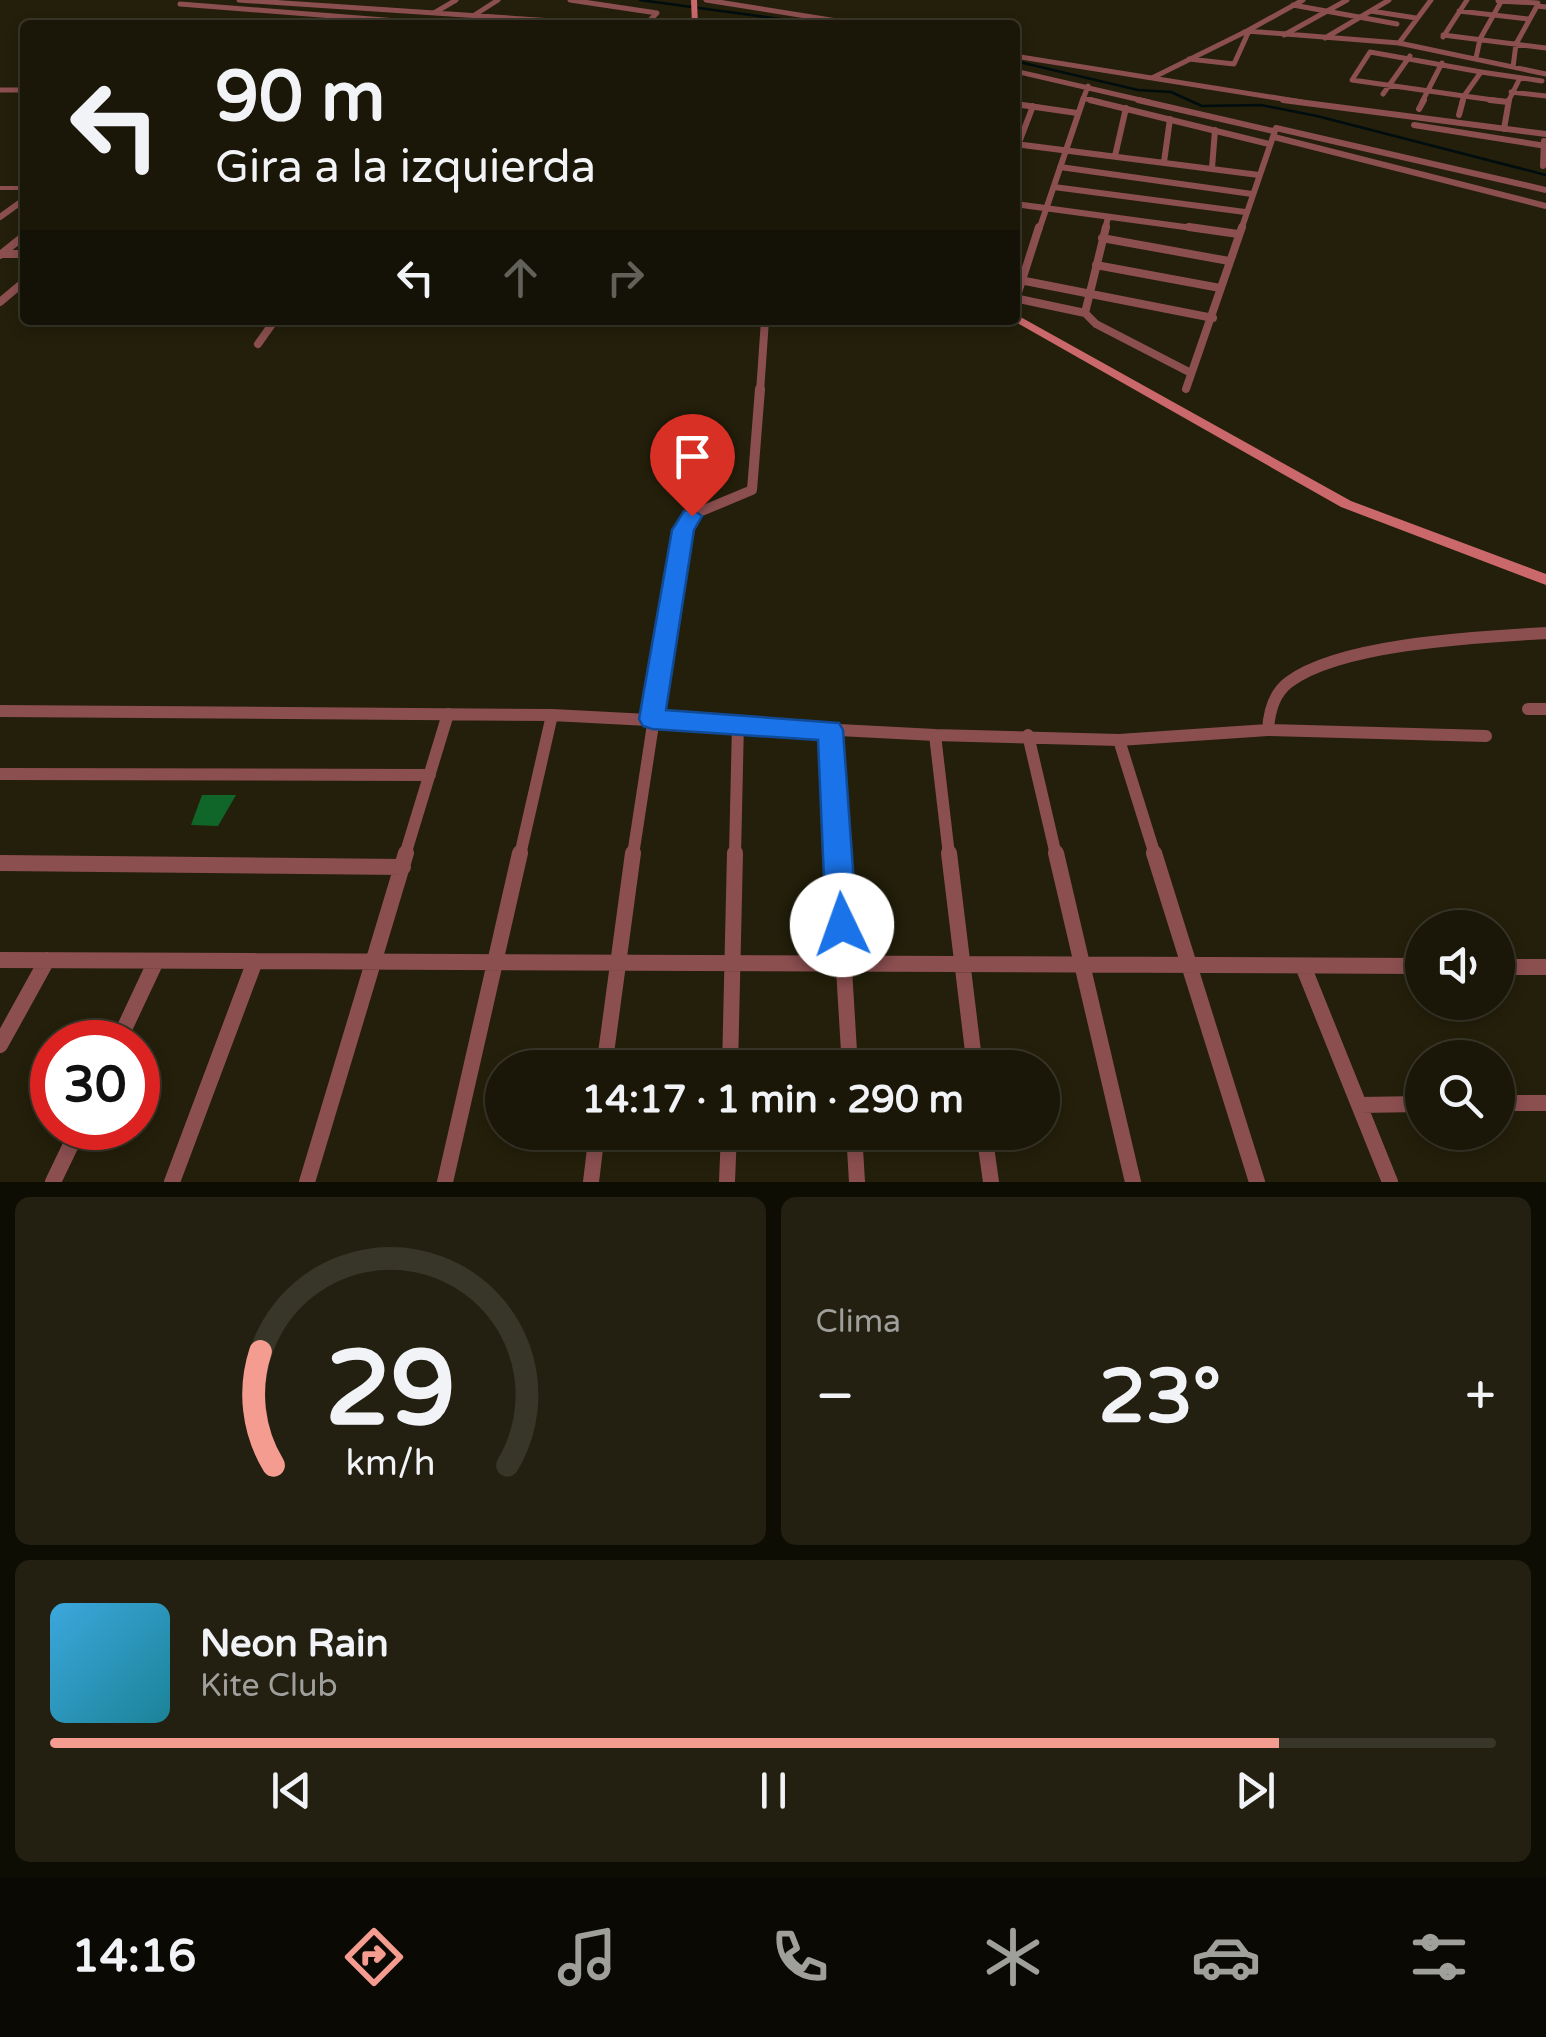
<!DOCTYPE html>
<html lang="es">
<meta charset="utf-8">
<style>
body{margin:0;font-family:"Varela Round",sans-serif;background:#232012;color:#f1f3f6;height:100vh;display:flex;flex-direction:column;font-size:38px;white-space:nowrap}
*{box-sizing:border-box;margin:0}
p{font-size:32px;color:#9f9f9c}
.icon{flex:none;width:55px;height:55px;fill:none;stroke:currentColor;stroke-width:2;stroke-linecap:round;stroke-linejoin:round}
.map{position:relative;height:1182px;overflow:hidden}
.drawer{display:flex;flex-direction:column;gap:15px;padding:15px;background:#0e0d04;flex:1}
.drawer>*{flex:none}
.hud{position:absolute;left:20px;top:20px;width:1000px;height:305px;border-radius:10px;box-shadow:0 5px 15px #0003,0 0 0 2px #383629;background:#1a1708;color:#f1f3f6;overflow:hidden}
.tools{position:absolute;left:1405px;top:910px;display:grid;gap:20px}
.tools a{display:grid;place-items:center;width:110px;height:110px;border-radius:50%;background:#1a1708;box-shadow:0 5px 15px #0003,0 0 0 2px #383629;font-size:50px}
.speed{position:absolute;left:30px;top:1020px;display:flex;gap:20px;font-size:50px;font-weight:700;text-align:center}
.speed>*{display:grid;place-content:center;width:130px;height:130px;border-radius:50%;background:#1a1708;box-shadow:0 5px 15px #0003,0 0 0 2px #383629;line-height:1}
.speed .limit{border:15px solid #d22;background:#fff;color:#111}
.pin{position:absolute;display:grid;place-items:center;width:85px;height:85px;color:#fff;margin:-102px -42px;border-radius:50% 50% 50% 0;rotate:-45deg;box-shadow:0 0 10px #0007}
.pin .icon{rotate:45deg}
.me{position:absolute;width:110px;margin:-55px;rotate:357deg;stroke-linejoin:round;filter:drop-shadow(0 0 8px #0008)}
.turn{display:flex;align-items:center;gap:35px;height:210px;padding:0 30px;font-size:45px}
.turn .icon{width:130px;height:130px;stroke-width:2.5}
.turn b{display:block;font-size:70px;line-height:85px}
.lanes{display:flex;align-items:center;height:95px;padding:0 30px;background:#0003;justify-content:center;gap:50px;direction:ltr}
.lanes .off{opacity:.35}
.big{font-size:75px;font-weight:700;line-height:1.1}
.drawer .widget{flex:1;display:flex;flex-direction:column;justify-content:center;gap:15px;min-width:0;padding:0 35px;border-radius:15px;background:#232012}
.drawer .dial{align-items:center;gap:0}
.dial svg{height:260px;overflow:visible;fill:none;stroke:#383629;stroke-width:7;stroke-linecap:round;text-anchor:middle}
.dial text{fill:#f1f3f6;stroke:none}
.song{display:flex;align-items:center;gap:30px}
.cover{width:120px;height:120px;border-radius:15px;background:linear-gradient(135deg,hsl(200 70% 55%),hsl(190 70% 35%))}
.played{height:10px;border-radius:5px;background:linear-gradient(90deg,#f59c90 85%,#383629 85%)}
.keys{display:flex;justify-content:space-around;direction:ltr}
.heat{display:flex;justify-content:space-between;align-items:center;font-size:55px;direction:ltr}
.drawer .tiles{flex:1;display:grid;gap:15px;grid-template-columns:1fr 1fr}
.widget:last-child{grid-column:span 2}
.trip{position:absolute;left:485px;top:1050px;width:575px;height:100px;border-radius:50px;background:#1a1708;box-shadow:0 5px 15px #0003,0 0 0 2px #383629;font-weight:700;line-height:100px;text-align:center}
.tab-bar{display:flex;height:160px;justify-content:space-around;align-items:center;background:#0a0903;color:#9f9f9c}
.tab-bar .icon{width:70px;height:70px}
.tab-bar .active{color:#f59c90}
.tab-bar b{font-size:45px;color:#f1f3f6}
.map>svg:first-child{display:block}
</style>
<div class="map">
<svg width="1546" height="1182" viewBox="0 0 1546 1182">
<rect width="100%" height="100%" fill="#231f0a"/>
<path fill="#106628" d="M202 795H236L218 826 191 825Z"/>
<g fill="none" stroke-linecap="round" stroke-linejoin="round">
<path stroke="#000d0f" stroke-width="2.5" d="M640 0 824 25
M1015 61 1138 90 1171 92 1202 106 1261 105 1317 116 1546 175"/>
<path stroke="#8c4f50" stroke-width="5" d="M239 0 613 25
M570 0 657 13 645 25
M706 0 862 25
M1303 0 1247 31 1399 43 1546 74
M1498 1 1538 3
M180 4 448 25
M1293 5 1397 24
M1371 11 1416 18
M1459 11 1528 19
M434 13 456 0
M473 16 498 0
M1284 35 1347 0
M1443 35 1546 48
M1443 37 1467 0
M1325 38 1389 0
M1399 43 1431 0
M1370 52 1481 72 1464 96 1352 80Z
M1015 56 1302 102
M1476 58 1480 39 1502 0
M1189 59 1234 64 1248 33 1244 32
M1513 67 1516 44 1537 6 1546 7
M1015 71 1149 102
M1481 72 1542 81
M1152 78 1247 31
M0 90H25
M1511 92 1546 96
M1383 94 1410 56
M1464 96 1508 102
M1083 98 1100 102
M1082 102 1088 86
M1422 102 1442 63
M1462 102 1464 96
M1508 102 1520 78"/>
<path stroke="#8c4f50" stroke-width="6" d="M1090 100 1269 144
M1138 100 1273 131
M1283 100 1546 134
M1490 100 1508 102
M1015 104 1077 113
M1419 109 1424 100
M1459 115 1463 100
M1414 125 1546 146
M1504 129 1509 100
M1274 137 1546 206
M1015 144 1259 175
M1015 153 1033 106
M1115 156 1126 108
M1164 162 1170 119
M1543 166 1544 141
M1060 167 1252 194
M1212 168 1215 130
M1054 187 1245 212
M1015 204 1207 230
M0 217 25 199
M1039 230 1083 100
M1105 230 1108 217
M1241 230 1276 128 1546 190"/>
<path stroke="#8c4f50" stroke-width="8" d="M1189 227 1238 234
M1102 238 1229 261
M0 254H25
M0 255 25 235
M1096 265 1220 288
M1025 281 1213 318
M1019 299 1085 313 1096 324 1189 372
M0 302 25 281
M1015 302 1039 227
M1085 313 1106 227
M258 344 275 320
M1186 389 1242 227
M760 392 765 320"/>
<path stroke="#8c4f50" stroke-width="10" d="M673 596 683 530 692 515 752 490 760 389"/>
<path stroke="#8c4f50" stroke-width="12" d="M1528 709H1546
M0 711 552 715 935 735 1119 740 1268 730 1486 736
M830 730 837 855
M1268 730C1269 713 1274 693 1289 682 1341 643 1480 637 1546 633
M935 735 949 855
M1028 735 1056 855
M1119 740 1155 855
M0 774 430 775
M405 855 448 714
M520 855 552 715
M633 855 673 594
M735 855 738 723"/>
<path stroke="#8c4f50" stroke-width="16" d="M837 853 850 1068
M949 853 975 1068
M1056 853 1133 1182
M1154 853 1257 1182
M0 863 403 867
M0 960 1422 966
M1303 966 1390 1182
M1498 967H1546
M118 1042 156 961
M0 1045 47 960
M604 1068 633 853
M730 1068 735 853
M1498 1103H1546
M1359 1105 1422 1104
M854 1132 857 1182
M984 1132 991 1182
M53 1182 79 1128
M172 1182 255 961
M307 1182 406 853
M445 1182 520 853
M591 1182 597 1132
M727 1182 729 1132"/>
<path fill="#8c4f50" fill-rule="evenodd" d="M0 186H25V190H0Z"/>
<path fill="#ca686b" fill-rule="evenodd" d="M691 0H697L698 25H692Z
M1015 314 1351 501 1546 574V585L1341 507 1012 320H1015Z"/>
</g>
<path fill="#1a73e8" stroke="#114b97" stroke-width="2.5" d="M692 509 702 516 694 530 666 710 839 723 843 730 857 925 853 935 842 939 831 935 826 925 818 740 652 729 643 726 639 719 672 530 684 511Z"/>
</svg>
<div class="tools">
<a><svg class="icon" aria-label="sound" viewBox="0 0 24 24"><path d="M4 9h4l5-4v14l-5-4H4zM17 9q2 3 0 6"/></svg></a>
<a><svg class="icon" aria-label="search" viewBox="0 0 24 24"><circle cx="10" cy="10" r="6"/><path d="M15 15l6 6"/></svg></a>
</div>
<div class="speed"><div class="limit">30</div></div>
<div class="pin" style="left:692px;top:516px;background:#d93025"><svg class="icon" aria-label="arrive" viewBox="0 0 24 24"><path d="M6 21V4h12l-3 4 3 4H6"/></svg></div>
<svg class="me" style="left:842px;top:925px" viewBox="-20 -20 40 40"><circle r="19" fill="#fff"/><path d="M0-13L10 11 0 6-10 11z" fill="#1a73e8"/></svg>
<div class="trip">14:17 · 1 min · 290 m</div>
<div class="hud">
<div class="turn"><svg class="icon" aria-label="left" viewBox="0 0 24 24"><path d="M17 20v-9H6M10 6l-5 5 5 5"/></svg><div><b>90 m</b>Gira a la izquierda</div></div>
<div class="lanes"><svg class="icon" aria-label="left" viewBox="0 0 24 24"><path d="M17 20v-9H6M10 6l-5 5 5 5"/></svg><svg class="icon off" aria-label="ahead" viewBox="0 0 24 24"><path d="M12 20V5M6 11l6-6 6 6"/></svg><svg class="icon off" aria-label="right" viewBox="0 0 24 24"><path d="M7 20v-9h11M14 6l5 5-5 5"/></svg></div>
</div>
</div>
<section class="drawer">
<div class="tiles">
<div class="widget dial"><svg viewBox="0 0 100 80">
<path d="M14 69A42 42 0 1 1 86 69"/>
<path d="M14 69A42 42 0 0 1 10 34" stroke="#f59c90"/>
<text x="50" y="56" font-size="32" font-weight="700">29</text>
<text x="50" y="72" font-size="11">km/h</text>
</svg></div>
<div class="widget"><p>Clima</p>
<div class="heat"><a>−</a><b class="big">23°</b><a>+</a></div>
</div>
<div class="widget">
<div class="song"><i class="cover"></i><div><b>Neon Rain</b><p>Kite Club</p></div></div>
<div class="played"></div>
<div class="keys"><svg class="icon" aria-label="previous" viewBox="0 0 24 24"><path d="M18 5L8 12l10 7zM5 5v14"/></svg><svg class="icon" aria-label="pause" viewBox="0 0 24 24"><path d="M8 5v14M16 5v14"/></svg><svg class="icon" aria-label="next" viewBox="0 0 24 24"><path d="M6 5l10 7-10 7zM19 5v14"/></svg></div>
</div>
</div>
</section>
<nav class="tab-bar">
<b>14:16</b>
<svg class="icon active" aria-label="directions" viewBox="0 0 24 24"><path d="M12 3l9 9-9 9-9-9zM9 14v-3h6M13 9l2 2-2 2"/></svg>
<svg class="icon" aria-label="music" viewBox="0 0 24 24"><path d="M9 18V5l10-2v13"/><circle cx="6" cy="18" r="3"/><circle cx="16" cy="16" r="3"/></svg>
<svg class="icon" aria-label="phone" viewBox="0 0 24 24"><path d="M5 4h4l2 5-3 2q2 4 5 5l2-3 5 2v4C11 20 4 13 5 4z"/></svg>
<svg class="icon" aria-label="climate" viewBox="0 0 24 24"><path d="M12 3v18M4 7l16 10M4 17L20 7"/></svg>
<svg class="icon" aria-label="car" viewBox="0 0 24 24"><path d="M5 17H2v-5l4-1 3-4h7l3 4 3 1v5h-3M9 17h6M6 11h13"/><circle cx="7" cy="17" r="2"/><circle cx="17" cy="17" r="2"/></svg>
<svg class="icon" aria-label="filters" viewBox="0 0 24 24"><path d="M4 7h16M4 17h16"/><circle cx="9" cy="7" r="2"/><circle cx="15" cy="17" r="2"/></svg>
</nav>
